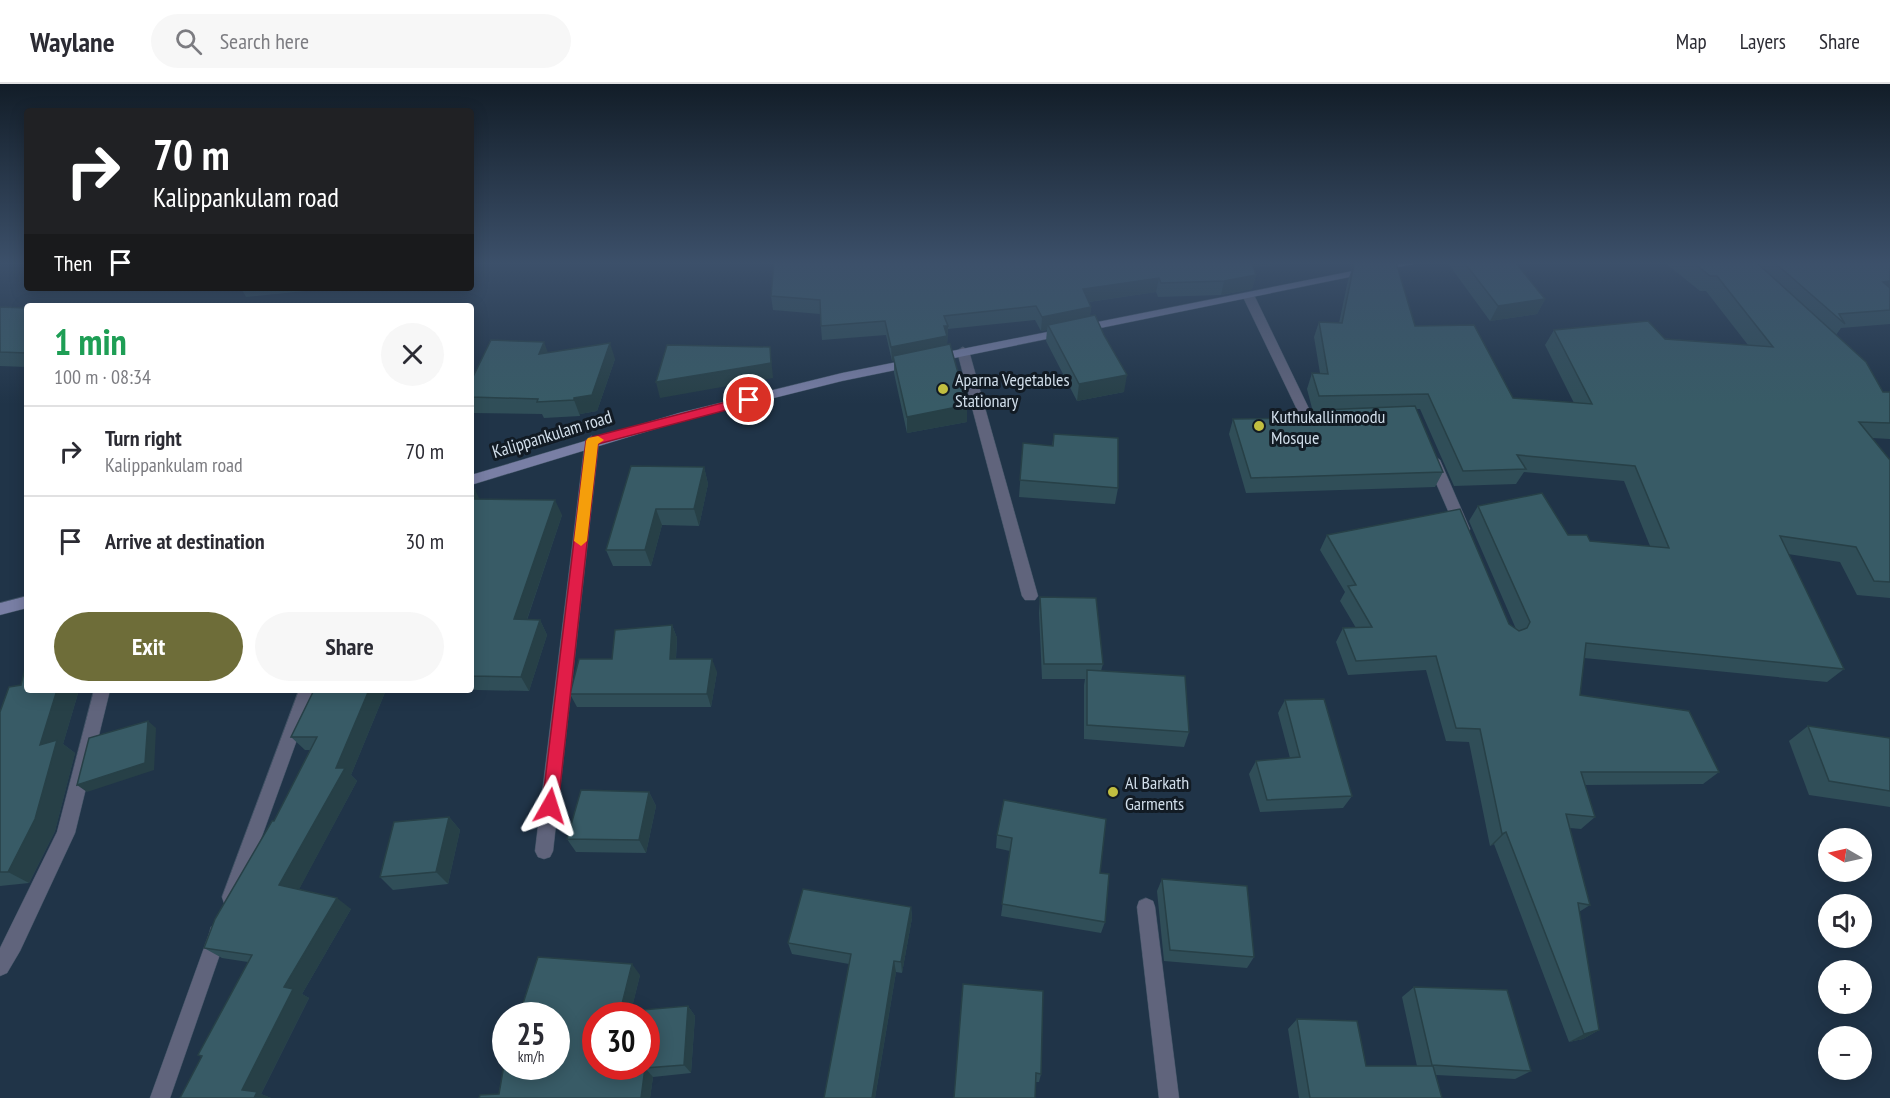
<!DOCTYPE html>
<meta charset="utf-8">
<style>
:root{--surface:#fff;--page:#f7f7f7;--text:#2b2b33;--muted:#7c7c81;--line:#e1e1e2;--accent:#6e6d39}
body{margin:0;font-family:"PT Sans Narrow",sans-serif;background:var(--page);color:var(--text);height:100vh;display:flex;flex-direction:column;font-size:22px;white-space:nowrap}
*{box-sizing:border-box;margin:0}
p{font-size:20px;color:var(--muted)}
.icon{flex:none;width:33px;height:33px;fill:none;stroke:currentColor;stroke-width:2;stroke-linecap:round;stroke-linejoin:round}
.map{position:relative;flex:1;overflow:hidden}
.panel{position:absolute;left:24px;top:219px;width:450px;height:390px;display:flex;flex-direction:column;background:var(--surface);border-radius:6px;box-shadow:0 3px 15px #0003}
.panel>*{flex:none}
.hud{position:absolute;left:24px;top:24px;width:450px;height:183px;border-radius:6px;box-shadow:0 3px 15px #0003;background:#202124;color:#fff;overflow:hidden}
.needle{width:39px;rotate:279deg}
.fabs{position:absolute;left:1818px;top:744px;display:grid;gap:12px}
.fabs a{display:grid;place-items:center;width:54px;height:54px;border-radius:50%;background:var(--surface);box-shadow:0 3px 15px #0003;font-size:30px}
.speed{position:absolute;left:492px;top:918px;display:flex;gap:12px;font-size:30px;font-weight:700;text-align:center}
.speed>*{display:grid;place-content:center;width:78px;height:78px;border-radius:50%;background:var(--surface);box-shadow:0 3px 15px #0003;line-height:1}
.speed small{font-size:15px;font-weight:400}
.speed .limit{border:9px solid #d22;background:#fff;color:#111}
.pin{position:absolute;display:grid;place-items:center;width:51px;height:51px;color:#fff;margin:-26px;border:3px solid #fff;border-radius:50%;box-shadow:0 2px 6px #0007}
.me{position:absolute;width:66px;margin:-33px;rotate:6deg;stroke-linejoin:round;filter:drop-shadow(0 0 4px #0008)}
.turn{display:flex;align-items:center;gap:21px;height:126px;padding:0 30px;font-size:27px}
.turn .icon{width:78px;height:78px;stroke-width:2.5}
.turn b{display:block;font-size:42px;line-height:51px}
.then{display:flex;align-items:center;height:57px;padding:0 30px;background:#0003;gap:12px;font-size:22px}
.round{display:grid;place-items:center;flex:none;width:63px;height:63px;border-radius:32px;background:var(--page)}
.head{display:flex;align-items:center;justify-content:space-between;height:102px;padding:0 30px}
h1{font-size:36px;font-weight:800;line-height:45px;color:#1e9e55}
.button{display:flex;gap:12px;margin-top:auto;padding:12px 30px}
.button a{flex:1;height:69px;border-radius:36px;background:var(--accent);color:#fff;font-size:24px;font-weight:800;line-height:69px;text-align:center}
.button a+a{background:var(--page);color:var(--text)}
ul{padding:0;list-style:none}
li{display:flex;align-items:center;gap:18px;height:90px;padding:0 30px;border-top:2px solid var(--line)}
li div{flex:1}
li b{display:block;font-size:22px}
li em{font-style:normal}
header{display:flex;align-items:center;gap:36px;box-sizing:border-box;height:84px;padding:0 30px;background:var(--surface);border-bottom:2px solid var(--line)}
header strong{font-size:28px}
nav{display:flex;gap:33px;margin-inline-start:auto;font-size:21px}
.search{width:420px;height:54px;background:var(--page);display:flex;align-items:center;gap:15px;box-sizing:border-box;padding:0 21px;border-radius:33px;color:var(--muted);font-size:22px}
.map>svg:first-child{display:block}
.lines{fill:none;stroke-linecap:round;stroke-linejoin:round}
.street-casing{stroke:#405365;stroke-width:1}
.secondary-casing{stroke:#405365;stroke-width:1}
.street{fill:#60647c;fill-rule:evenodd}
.secondary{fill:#797fa5;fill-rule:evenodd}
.wall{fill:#304e58}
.shaded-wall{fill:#274047}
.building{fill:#385b66;stroke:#274047;stroke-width:1.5;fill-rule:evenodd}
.route{fill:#e11d48;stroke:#92132f;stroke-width:1.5}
.slow{fill:#f59e0b}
.poi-dot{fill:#c1be40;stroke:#121b24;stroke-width:2}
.labels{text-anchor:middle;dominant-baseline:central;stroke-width:6;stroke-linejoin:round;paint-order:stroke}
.poi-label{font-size:18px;fill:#d1deea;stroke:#121b24;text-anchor:start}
.street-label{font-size:18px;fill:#d1deea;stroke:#121b24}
</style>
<header>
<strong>Waylane</strong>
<div class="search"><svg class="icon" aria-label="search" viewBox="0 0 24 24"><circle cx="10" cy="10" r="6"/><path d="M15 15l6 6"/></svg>Search here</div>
<nav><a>Map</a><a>Layers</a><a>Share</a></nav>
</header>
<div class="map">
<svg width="1890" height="1014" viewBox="0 0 1890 1014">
<rect width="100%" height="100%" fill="#203448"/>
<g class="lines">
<g class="street-casing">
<g id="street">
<path d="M1249,209L1255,213L1312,331L1330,332L1332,335L1330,338H1303L1243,213Z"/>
<path d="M963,263L969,267L1038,512L1035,516H1025L1022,512L957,267Z"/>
<path d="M592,352L599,357L553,767L550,773L544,775L538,773L535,767L585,357Z"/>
<path d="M1433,371L1440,376L1470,445L1468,449L1463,450L1456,445L1426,376Z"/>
<path d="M94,606H110L75,749L20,867L7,889L0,892V864L57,748Z"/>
<path d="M299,606H315L240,813L238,819L231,822L224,819L222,813Z"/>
<path d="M1146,814L1153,817L1155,823L1179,1014H1159L1137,823L1139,817Z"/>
<path d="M218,841L225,843L227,850L170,1014H150L209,850L211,843Z"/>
</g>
</g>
<g class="secondary-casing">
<g id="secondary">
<path d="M1398,178H1423L842,297L681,337L471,401V391L679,329L842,289Z"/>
<path d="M27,512V524L0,531V519Z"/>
</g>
</g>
<use href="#street" class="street"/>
<use href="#secondary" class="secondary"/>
</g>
<g class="wall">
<path d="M774,178H1294L1253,184L1256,191L1252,205L1221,211L1158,213L1156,208L1089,218L1091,223L1090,232L1124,308L1077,317L1046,257L1047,246L1041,247L1035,236L948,245L947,261L967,338L907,349L894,289V276L892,277L886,251L822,256L820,230L773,226L771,212Z"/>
<path d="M1352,178H1396L1415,242L1513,314L1574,319L1545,261L1554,246L1748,261L1706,207H1700L1664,178H1890V240L1841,244L1836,251L1883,308H1890V355L1872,354L1890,376V514L1857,511L1840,478L1788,470L1844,585L1827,598L1584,574L1580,611L1719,688L1703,700L1585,701L1595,733L1581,745L1570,744L1590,821L1579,828L1599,946L1583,955L1569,958L1494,760L1490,762L1469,658L1446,657L1426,586L1348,591L1336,558L1343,544H1356L1340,517L1345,508L1320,466L1327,451L1509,540L1516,545L1469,437L1478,422L1590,457L1650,462L1624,397L1524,388L1516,400L1454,402L1420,325H1416L1443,388L1435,403L1246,409L1229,350L1233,335L1318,334L1320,328H1313L1307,305L1312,289H1320L1314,253L1319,238L1339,239L1348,196L1352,185H1350Z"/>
<path d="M1447,178H1515L1545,215L1537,230L1490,237Z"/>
<path d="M241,204H307L305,207L246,213Z"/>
<path d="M0,223L27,224V283L0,282Z"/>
<path d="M548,268L615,275L597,327L580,330V332L544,334L542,330L471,329V297Z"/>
<path d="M1054,350L1118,404L1115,420L1019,413L1023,359L1052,362Z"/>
<path d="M704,383L708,400L699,442L662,441L651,482H613L606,466Z"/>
<path d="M471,407L479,415L562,431L527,536H540L547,551L529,607L477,606L471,605Z"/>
<path d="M1040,513L1103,580L1101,587L1189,648L1184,663L1084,655V601L1085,595H1042L1039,529Z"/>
<path d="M672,541L677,554L676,575L717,588L711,623H577L570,610L612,575Z"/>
<path d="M21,601L27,606H79L63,660L75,669L55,747L29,799L0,802V628Z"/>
<path d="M314,606H386L351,691L357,697L299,805L351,825L302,910L309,914L261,1010L271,1014H180L202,973L198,971L248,878L222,874L204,864L274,737L310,666H305L291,653Z"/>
<path d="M1285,616L1352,712L1343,724L1260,728L1249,690L1256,677L1290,674L1278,629Z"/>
<path d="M1808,642L1890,654V723L1809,711L1789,657Z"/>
<path d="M649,708L656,722L646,769L576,768L567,755Z"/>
<path d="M1004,716L1100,789L1105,838L1101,849L1001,832L1010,767L996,764L997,751Z"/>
<path d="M449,733L460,746L448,800L393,806L380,793Z"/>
<path d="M1162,795L1254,873L1247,884L1164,877L1157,807Z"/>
<path d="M911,823L912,834L902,889L896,888L875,1014H824L849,880L792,870L788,859Z"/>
<path d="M640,891L631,927L688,922L695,932L691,989L653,993L650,1014H479L499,1010Z"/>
<path d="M963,900L1041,990L1039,998H1036Z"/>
<path d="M1414,903L1531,987L1515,995L1436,991L1442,1014H1299L1288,945L1297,935L1366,982H1417L1402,913Z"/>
</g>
<g class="shaded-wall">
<path d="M1247,178H1294L1245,185Z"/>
<path d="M1353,178H1384L1354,180L1352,185H1350Z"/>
<path d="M1256,191L1252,205L1221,211L1224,197Z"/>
<path d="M1159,194L1156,208L1081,219L1083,205Z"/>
<path d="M1890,197V211L1883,198Z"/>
<path d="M1545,215L1537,230L1490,237L1498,222Z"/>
<path d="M1091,223L1089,237L1048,241L1047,246L1041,247L1042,233Z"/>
<path d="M944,242H948L947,266L893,272L894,276L892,277L891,263Z"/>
<path d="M544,258L550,274L539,270Z"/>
<path d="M610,259L615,275L597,327L580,330V332L574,316V314Z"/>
<path d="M770,263L773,294L660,314L656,298Z"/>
<path d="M1127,291L1124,308L1077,317L1079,300Z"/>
<path d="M967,321V338L907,349V333Z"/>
<path d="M704,383L708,400L699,442L694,425Z"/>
<path d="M475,406L483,422L473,415Z"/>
<path d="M555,416L562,431L522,550L514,535Z"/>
<path d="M656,425L662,441L651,482L645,466Z"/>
<path d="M540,536L547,551L529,607L521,593Z"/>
<path d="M672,541L677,554L675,588L670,575Z"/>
<path d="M712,575L717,588L711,623L707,610Z"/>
<path d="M57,606H79L63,660L75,669L55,747L29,799L8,788L40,661Z"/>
<path d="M369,606H386L351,691L357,697L295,813L279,801L336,684Z"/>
<path d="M148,637L156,644L154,686L87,708L77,701Z"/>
<path d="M649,708L656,722L646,769L639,756Z"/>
<path d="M449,733L460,746L448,800L436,788Z"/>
<path d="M1506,748L1494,760L1490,762L1502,750Z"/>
<path d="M337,814L351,825L302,910L309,914L261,1010L271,1014H254L242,1006L284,903Z"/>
<path d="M911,823L912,834L902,889L901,878Z"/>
<path d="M894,877L896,888L875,1014H872Z"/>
<path d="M632,880L640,891L630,932L620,928Z"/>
<path d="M688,922L695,932L691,989L684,981Z"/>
<path d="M1599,946L1583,955L1569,958L1584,950Z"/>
<path d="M645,984L653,993L650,1014H641Z"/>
</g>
<g class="building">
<path d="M774,178H1252L1256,191L1224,197L1161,199L1159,194L1083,205L1091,223L1042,233L1036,222L944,232L948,242H944L947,252L891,263L885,237L821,242L820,216L771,212Z"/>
<path d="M1363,178H1396L1415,242L1474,241L1513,314L1592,320L1554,246L1648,237L1665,255L1773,263L1717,192H1710L1693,178H1756L1866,278L1883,308H1890V339L1859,338L1890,376V498L1874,497L1856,463L1780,452L1844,585L1586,559L1580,611L1689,627L1719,688H1581L1595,733L1566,730L1590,821L1578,819L1599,946L1584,950L1506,748L1502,750L1480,645L1456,644L1436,572L1356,577L1343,544L1372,543L1348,502L1356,501L1327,451L1460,425L1509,540L1519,547L1527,544L1530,538L1478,422L1542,409L1568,451H1587L1590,457L1669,464L1635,382L1517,371L1526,385L1463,387L1428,310L1319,312L1312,289L1328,290L1319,238L1342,239L1354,180Z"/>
<path d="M1464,178H1515L1545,215L1498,222Z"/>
<path d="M1774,178H1890V197L1883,198L1890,204V226L1839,230L1845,240Z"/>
<path d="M0,223L27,224V269L0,268Z"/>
<path d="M1095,231L1104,251L1127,291L1079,300L1048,241Z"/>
<path d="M491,256L544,258L539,270L610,259L592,311L574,314V316L537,318L538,315L471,313V297Z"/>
<path d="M950,260L967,321L907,333L893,272Z"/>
<path d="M667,261L770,263L771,279L656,298Z"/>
<path d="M1415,322L1443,388L1251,394L1233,335L1322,334L1321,326Z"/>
<path d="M1054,350L1118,354V404L1020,396L1023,359L1053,362Z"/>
<path d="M631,382L704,383L694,425H656L645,466H606Z"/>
<path d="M475,406L473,415L555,416L514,535L540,536L521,593L471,592V407Z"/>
<path d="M1040,513L1096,514L1103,580H1044Z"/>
<path d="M672,541L670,575H712L707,610H570L579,575H612L615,546Z"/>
<path d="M27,576V606H57L40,661L57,656L35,735L8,788H0V628L9,603L21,601Z"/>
<path d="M1087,586L1185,592L1189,648L1087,641Z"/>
<path d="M314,606H369L336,684H345L279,801L337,814L284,903L293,905L242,1006L257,1008L254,1014H180L202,972L198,971L252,871L204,864L215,835L272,737H274L317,653H291Z"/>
<path d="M1324,615L1352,712L1267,716L1256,677L1300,673L1285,616Z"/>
<path d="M148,637L145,679L77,701L89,654Z"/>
<path d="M1808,642L1890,654V707L1829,697Z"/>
<path d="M581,706L649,708L639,756L567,755Z"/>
<path d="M1004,716L1106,735L1100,789L1109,790L1105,838L1002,820L1012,754L997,751Z"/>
<path d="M449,733L436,788L380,793L394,738Z"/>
<path d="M1162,795L1247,802L1254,873L1170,866Z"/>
<path d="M803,805L911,823L901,878L894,877L872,1014H824L851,870L788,859Z"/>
<path d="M538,873L632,880L620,928L688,922L684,981L645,984L641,1014H479L480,1011L499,1010L506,969V982H556V932H519ZM596,932H646V982H596Z"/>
<path d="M963,900L1043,907L1041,990L1036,989L1035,1014H954Z"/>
<path d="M1414,903L1507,906L1531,987L1432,981Z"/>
<path d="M1297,935L1357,937L1366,982H1433L1442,1014H1310Z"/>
</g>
<linearGradient id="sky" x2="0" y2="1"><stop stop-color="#121d28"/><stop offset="0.56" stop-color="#3c506a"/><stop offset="1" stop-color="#3c506a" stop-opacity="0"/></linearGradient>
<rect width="1890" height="320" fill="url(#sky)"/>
<path class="route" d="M749,312L753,313V319L598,360L558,722L555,727L550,729L544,727L542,722L586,357L592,353Z"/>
<path class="slow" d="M598,352L604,356L598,360L587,457L581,462L574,457L586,357L588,354Z"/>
<g class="poi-dot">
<circle cx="943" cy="305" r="6"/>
<circle cx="1259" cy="342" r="6"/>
<circle cx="1113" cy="708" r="6"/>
</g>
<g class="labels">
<g class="poi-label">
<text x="955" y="295">Aparna Vegetables<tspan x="955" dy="21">Stationary</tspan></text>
<text x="1271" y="332">Kuthukallinmoodu<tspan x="1271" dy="21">Mosque</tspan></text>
<text x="1125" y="698">Al Barkath<tspan x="1125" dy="21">Garments</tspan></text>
</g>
<g class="street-label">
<text transform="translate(552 350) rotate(-17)">Kalippankulam road</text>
</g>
</g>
</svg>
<div class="fabs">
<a><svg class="needle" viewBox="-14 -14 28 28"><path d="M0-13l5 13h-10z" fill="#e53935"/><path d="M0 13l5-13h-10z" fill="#7c7c81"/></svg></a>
<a><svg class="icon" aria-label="sound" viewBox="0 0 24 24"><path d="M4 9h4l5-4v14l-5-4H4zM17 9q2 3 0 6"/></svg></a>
<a>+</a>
<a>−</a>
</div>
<div class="speed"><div>25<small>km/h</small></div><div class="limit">30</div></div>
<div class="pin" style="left:749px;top:316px;background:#d93025"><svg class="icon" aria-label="arrive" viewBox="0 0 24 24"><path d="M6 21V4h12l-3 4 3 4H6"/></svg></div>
<svg class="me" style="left:550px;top:722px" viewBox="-20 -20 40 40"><path d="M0-17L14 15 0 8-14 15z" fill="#e11d48" stroke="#fff" stroke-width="4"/></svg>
<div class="hud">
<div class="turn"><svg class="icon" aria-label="right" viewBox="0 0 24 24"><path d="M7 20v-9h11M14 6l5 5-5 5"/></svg><div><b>70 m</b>Kalippankulam road</div></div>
<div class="then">Then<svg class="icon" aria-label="arrive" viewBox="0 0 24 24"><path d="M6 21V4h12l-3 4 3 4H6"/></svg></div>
</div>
<section class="panel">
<div class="head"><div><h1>1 min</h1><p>100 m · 08:34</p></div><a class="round"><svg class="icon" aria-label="close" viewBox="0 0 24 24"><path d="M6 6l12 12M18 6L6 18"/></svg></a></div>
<ul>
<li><svg class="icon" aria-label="right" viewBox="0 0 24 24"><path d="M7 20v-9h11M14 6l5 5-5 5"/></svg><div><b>Turn right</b><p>Kalippankulam road</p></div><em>70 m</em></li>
<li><svg class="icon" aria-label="arrive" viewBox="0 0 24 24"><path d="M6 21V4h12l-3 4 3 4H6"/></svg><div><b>Arrive at destination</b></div><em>30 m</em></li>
</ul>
<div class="button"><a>Exit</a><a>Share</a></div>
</section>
</div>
